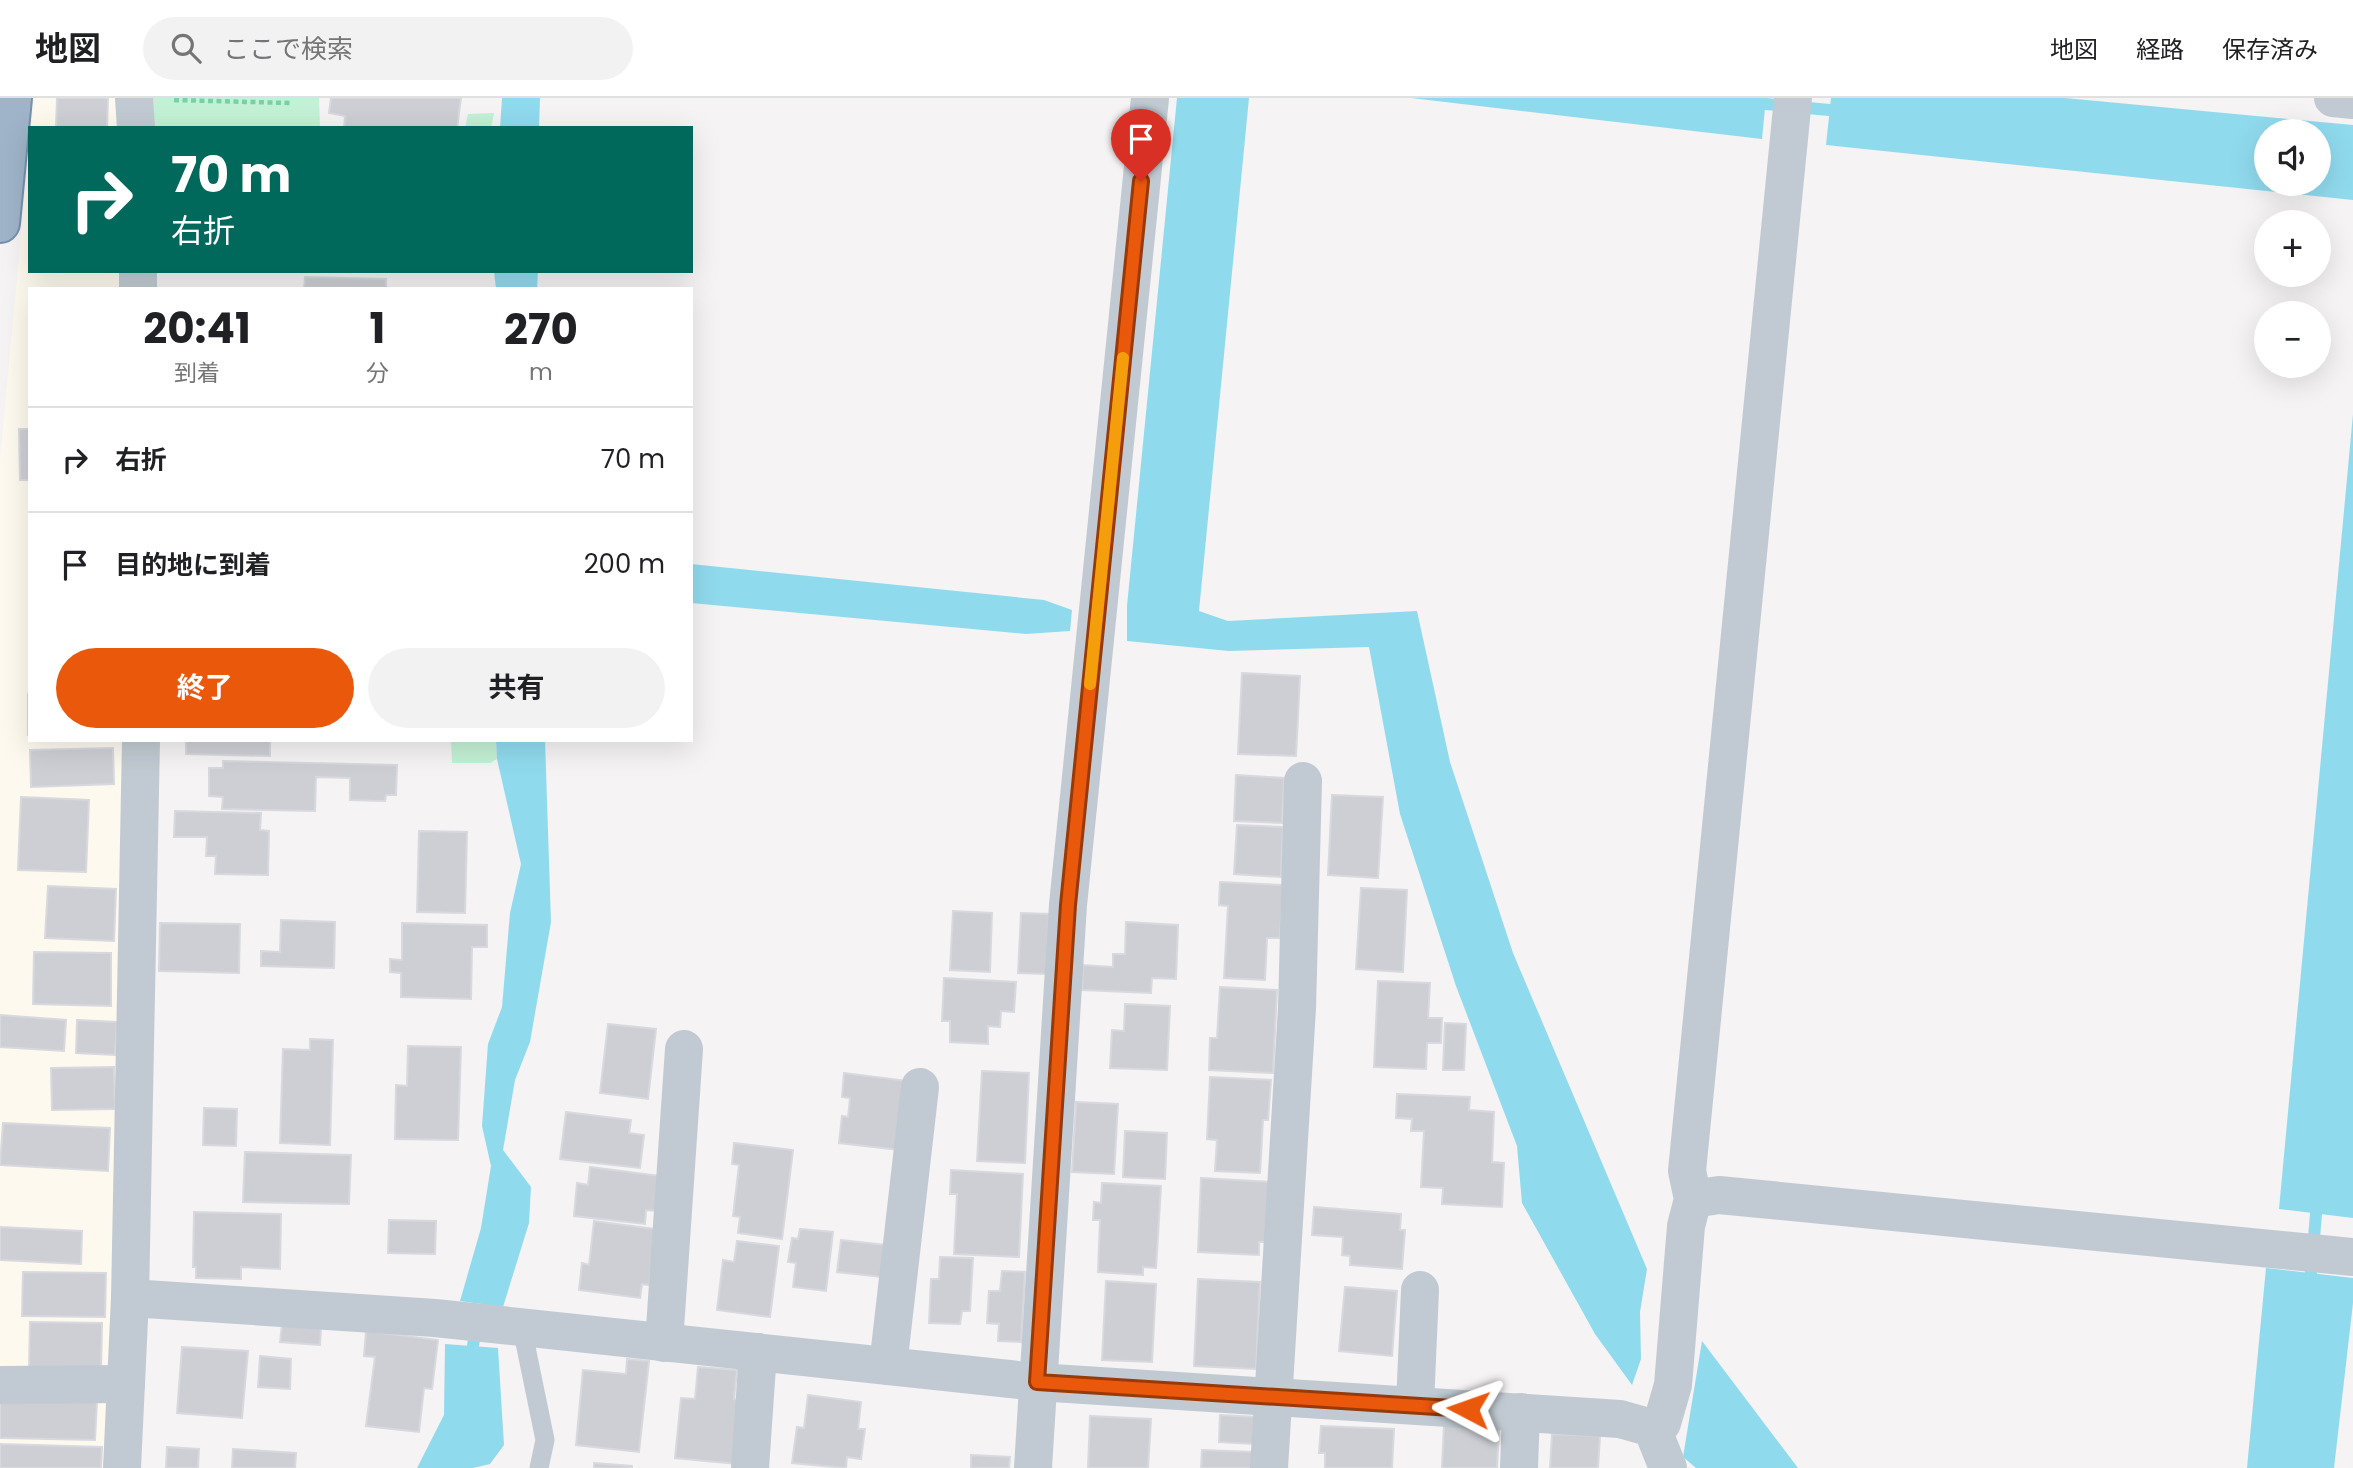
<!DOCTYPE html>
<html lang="ja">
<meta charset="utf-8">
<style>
:root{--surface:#fff;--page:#f2f2f2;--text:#202124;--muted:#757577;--line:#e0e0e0;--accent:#ea580c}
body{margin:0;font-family:Poppins,"Noto Sans JP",sans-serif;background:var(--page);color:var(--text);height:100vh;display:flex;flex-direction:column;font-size:26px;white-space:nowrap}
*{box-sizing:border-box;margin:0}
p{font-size:23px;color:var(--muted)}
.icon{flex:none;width:38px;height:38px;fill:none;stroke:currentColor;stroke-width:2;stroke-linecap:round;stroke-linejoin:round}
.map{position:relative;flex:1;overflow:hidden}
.side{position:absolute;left:28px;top:189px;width:665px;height:455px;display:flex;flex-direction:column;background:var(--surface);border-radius:0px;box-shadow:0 7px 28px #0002}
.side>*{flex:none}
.hud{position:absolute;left:28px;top:28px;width:665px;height:147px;border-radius:0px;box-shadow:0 7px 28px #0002;background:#00695c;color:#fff;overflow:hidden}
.tools{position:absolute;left:2254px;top:21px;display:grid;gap:14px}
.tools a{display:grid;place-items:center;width:77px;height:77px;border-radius:50%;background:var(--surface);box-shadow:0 7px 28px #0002;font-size:35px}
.pin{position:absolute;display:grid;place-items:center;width:60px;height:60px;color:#fff;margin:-72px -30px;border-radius:50% 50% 50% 0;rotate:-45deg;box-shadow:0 0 7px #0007}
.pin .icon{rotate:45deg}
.me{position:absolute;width:77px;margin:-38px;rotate:274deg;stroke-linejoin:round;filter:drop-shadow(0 0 5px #0008)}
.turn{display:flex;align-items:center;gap:24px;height:147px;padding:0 28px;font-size:32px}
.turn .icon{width:91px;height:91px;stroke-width:2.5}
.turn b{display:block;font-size:49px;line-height:60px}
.eta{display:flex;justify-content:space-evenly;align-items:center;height:119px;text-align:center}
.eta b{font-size:42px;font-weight:700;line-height:49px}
.action{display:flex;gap:14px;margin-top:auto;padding:14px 28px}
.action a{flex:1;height:80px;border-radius:42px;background:var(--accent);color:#fff;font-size:28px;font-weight:700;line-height:80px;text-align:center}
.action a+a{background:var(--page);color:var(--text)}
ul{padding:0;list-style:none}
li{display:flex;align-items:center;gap:21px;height:105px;padding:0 28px;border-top:2px solid var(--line)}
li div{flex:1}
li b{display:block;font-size:26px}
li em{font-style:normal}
header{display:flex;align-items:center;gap:42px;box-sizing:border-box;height:98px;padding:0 35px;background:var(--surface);border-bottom:2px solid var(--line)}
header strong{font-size:33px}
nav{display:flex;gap:38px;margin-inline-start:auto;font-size:24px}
.search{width:490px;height:63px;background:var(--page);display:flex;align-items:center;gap:18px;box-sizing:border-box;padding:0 24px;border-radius:38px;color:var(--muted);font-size:26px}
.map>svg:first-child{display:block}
.commercial{fill:#fdf9ef}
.green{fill:#c3f1d5}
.water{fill:#90daee;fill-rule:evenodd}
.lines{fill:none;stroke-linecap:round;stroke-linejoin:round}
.stream{stroke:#90daee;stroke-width:12}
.building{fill:#cdcfd5;stroke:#d7d9de;stroke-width:2}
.trunk-casing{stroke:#7690ad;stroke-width:42}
.path{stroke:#7ad0a6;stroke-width:4.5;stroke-dasharray:5 3.5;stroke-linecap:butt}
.service{stroke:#c1cad2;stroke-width:19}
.minor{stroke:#c1cad2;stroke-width:38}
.trunk{stroke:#9fb4c9;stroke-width:38}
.route-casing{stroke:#983908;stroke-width:18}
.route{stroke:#ea580c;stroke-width:12}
.slow{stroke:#f59e0b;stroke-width:12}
</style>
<header>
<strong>地図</strong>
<div class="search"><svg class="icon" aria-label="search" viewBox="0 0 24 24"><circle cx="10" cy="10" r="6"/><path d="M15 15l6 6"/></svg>ここで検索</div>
<nav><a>地図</a><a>経路</a><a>保存済み</a></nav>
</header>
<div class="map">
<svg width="2353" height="1370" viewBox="0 0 2353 1370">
<rect width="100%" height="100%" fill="#f5f3f3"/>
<g class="commercial">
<path d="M34,0H142L143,30H31Z"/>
<path d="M30,42V173H148V191H30V642H153L135,1370H0V360Z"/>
</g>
<g class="green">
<path d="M142,0H319L320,30H143Z"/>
<path d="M494,15L491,30H465L468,16Z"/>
<path d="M451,642H496L497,661L490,665H452Z"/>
</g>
<g class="water">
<path d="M502,0H540L539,30H500Z"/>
<path d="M1177,0H1249L1199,513L1228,523L1417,513L1450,664L1513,855L1647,1171L1640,1214L1641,1261L1632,1287L1595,1236L1522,1105L1517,1048L1456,888L1400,716L1369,549L1229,553L1127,543V508Z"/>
<path d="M1411,0H1766L1762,41Z"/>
<path d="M1831,0H2065L2353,27V102L1826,47ZM2266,33H2319V86H2266Z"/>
<path d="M494,173H538L537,191H496Z"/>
<path d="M2353,316V1120L2279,1111Z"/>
<path d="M691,466L1044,502L1072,512L1070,533L1026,536L691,505Z"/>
<path d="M496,642H545L551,824L530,944L515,982L503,1052L531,1089L529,1125L503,1209L460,1203L481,1130L491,1068L482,1028L488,946L502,909L510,815L521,766L497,661Z"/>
<path d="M2266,1170L2353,1180V1205L2334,1370H2247Z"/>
<path d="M1702,1243L1798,1370H1696L1683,1359Z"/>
<path d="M445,1246L498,1250L504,1347L490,1366L473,1370H417L444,1317Z"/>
</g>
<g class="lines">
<g class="stream">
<path d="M1766,6L1829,12"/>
<path d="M2311,1175L2316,1116"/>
<path d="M473,1248L476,1227"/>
</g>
</g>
<g class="building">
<path d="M57,0H108L107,30H56Z"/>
<path d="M331,0H461L457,30H344L345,18L329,15Z"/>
<path d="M305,179L386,181V191H304Z"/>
<path d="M19,331H30V382H20Z"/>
<path d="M1242,575L1300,578L1296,658L1238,656Z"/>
<rect x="28" y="596" width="2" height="41"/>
<path d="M186,642H270V658L186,656Z"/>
<path d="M113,650L114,686L31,689L30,652Z"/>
<path d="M223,663L397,667L396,697H386L385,703L350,702V680L316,679L315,713L222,711L223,699L209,698V670H223Z"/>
<path d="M1236,677L1284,680L1282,725L1234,723Z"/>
<path d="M1332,697L1383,699L1378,780L1328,777Z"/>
<path d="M21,699L89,702L86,774L18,772Z"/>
<path d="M175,713L261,715L260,732L269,733L268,777L215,776L216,758H206L207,739H174Z"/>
<path d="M1237,727L1283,729L1281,779L1234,776Z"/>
<path d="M419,733L467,734L465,815L417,814Z"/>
<path d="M1220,784L1283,787L1280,840H1267L1265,882L1224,880L1228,808L1219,807Z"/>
<path d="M48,788L116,791L114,843L45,840Z"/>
<path d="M1361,790L1407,792L1403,874L1356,871Z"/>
<path d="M953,813L992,815L990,874L950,872Z"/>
<path d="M1021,815L1049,816L1046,876L1018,875Z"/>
<path d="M281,822L335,824L334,870L261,868V853L280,854Z"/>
<path d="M1126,824L1178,827L1176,881L1152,880L1151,895L1082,892L1083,867L1113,869V856H1125Z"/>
<path d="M160,825L240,826L239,875L159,873Z"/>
<path d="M402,825L487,827V849H472L471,901L401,899V875L390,874V861L402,862Z"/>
<path d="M34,854L111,855V908L33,906Z"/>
<path d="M944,880L1016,884L1014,914L1001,913L1000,929L988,928V946L950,944V923H942Z"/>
<path d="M1378,883L1430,885L1428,920H1442L1441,945H1427L1426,971L1374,969Z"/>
<path d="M1220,889L1277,892L1273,975L1209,972L1210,940H1217Z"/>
<path d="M1125,906L1170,908L1167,972L1110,970L1112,932L1124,933Z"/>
<path d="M0,917L66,922L64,953L0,949Z"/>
<path d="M77,922L117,924L115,957L76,955Z"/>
<path d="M1445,925L1466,926L1464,972H1443Z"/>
<path d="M608,926L656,931L648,1001L600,995Z"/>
<path d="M310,941L333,942L330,1047L280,1045L283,951L310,952Z"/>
<path d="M408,948L461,949L458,1042L395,1041L396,987L407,988Z"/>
<path d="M114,969L115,1011L52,1012L51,970Z"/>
<path d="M982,973L1029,975L1025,1065L977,1063Z"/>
<path d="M844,975L908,983L899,1052L839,1045L842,1018L848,1019L850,1000L842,999Z"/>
<path d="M1210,979L1271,982L1268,1022H1263L1260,1075L1215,1073L1217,1042L1207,1041Z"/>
<path d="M1397,996L1470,999L1469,1012L1494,1014L1492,1064L1504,1065L1502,1109L1442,1106L1443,1090L1421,1089L1424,1033H1411L1412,1021L1396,1020Z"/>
<path d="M1076,1004L1118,1006L1114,1076L1072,1074Z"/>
<path d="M204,1010L237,1011L236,1048L203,1047Z"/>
<path d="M566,1014L631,1022L629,1035L644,1037L640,1070L560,1061Z"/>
<path d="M3,1025L110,1030L108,1073L0,1067Z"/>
<path d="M1125,1033L1167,1035L1165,1081L1123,1079Z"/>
<path d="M734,1045L793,1052L782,1141L738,1135L740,1119L733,1118L739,1067L732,1066Z"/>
<path d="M245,1054L351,1057L349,1106L243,1104Z"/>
<path d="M590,1069L661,1078L657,1113L646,1112L645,1126L574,1118L577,1085L588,1087Z"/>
<path d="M951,1072L1023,1076L1019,1159L954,1156L957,1096H950Z"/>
<path d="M1201,1080L1271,1084L1269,1144H1259V1157L1198,1154Z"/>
<path d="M1102,1085L1161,1088L1156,1170L1143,1169V1177L1098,1174L1100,1122H1093L1094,1104L1101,1105Z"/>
<path d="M1314,1109L1401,1116L1400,1132H1405L1402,1171L1350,1167V1158L1342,1157L1343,1139L1312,1137Z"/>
<path d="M194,1114L281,1116L280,1171L241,1169V1181L196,1180V1169H193Z"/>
<path d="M389,1122L436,1123L435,1156L388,1155Z"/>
<path d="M594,1123L656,1131L649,1187L642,1186L640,1200L579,1192L582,1165L589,1167Z"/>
<path d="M0,1129L82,1133L81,1166L0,1162Z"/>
<path d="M800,1131L833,1134L826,1193L793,1189L796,1165L788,1164L792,1140L798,1141Z"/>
<path d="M841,1142L885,1147L882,1179L837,1174Z"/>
<path d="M737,1143L779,1148L770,1219L717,1212L723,1162L734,1164Z"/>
<path d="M940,1159L973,1160L970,1213H962L960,1226L929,1225L931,1181H939Z"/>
<path d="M1002,1173L1025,1174L1021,1244L998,1243L999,1226L987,1225L989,1193H1000Z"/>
<path d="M23,1174L106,1175L105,1219L22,1218Z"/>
<path d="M1198,1181L1260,1184L1256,1271L1194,1268Z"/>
<path d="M1106,1183L1156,1186L1152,1264L1102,1262Z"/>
<path d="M1345,1189L1397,1193L1392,1258L1339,1253Z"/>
<path d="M30,1224L102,1225L101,1273L29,1271Z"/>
<path d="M282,1227L321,1230L320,1247L280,1244Z"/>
<path d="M366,1233L438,1242L432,1291L424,1290L419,1334L366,1328L375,1259L364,1258Z"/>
<path d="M182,1249L248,1253L242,1320L177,1315Z"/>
<path d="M260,1258L291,1261L290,1291L258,1289Z"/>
<path d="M627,1261L649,1263L639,1354L576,1347L583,1272L626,1276Z"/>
<path d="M698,1269L737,1272L734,1301L743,1302L737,1366L675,1360L681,1300L695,1301Z"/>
<path d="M808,1297L861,1304L858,1331H865L861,1361L847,1359L846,1370L792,1365L797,1329L804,1330Z"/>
<path d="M0,1300L97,1303L95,1342L0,1340Z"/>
<path d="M1220,1317L1257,1319L1255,1346L1219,1344Z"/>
<path d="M1090,1318L1151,1321L1148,1370H1088Z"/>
<path d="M1444,1327L1499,1330L1497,1370H1442Z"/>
<path d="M1321,1328L1394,1331L1392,1370H1325V1355H1319Z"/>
<path d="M1552,1336L1600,1338L1598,1370H1550Z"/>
<path d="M0,1346L102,1349L101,1370H0Z"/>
<path d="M167,1349L199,1351L198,1370H166Z"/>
<path d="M233,1351L296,1355L295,1370H232Z"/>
<path d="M1202,1352L1254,1354V1370H1201Z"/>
<path d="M971,1357L1010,1359L1009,1370H971Z"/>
<path d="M594,1365L632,1368V1370H594Z"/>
</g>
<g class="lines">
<g class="trunk-casing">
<path id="trunk" d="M0,125L12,0"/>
</g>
<path class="path" d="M174,2L290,5"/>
<path class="service" d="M522,1230L545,1342L539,1370"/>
<g class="minor">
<path d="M134,0L136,30"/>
<path d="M2333,0L2353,2"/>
<path d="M138,173V191"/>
<path d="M1693,1101L1719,1097L2353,1159"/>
<path d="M130,1200L435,1220L1037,1284L1620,1321L1652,1330L1662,1325L1673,1287L1686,1128L1693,1101L1687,1073L1793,0"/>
<path d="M664,1245L684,951"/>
<path d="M888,1268L920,989"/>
<path d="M0,1287L126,1286"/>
<path d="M1415,1307L1420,1192"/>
<path d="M1652,1330L1668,1370"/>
<path d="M122,1370L130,1200L141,642"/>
<path d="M750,1370L758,1254"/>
<path d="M1033,1370L1068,807L1150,0"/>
<path d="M1269,1370L1297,910L1303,683"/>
<path d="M1519,1370L1521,1314"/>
</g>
<use href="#trunk" class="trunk"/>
</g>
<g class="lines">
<g class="route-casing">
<path id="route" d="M1141,83L1068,807L1037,1284L1468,1311"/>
</g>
<use href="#route" class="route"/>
<path class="slow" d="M1090,586L1123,260"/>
</g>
</svg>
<div class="tools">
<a><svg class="icon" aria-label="sound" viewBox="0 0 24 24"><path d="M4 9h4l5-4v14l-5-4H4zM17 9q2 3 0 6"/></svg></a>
<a>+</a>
<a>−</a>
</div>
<div class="pin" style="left:1141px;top:83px;background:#d93025"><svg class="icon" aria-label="arrive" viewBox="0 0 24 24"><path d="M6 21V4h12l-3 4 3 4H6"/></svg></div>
<svg class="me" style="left:1468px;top:1311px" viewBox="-20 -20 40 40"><path d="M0-17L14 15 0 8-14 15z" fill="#ea580c" stroke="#fff" stroke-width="4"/></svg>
<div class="hud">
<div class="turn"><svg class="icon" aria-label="right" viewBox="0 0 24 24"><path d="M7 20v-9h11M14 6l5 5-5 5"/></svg><div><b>70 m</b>右折</div></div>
</div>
<section class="side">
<div class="eta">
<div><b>20:41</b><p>到着</p></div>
<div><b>1</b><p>分</p></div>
<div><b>270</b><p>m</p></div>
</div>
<ul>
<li><svg class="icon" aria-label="right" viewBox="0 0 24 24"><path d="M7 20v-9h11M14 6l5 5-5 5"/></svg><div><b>右折</b></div><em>70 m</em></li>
<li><svg class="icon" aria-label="arrive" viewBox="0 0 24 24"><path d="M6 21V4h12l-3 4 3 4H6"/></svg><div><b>目的地に到着</b></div><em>200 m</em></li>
</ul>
<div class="action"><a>終了</a><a>共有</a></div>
</section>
</div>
